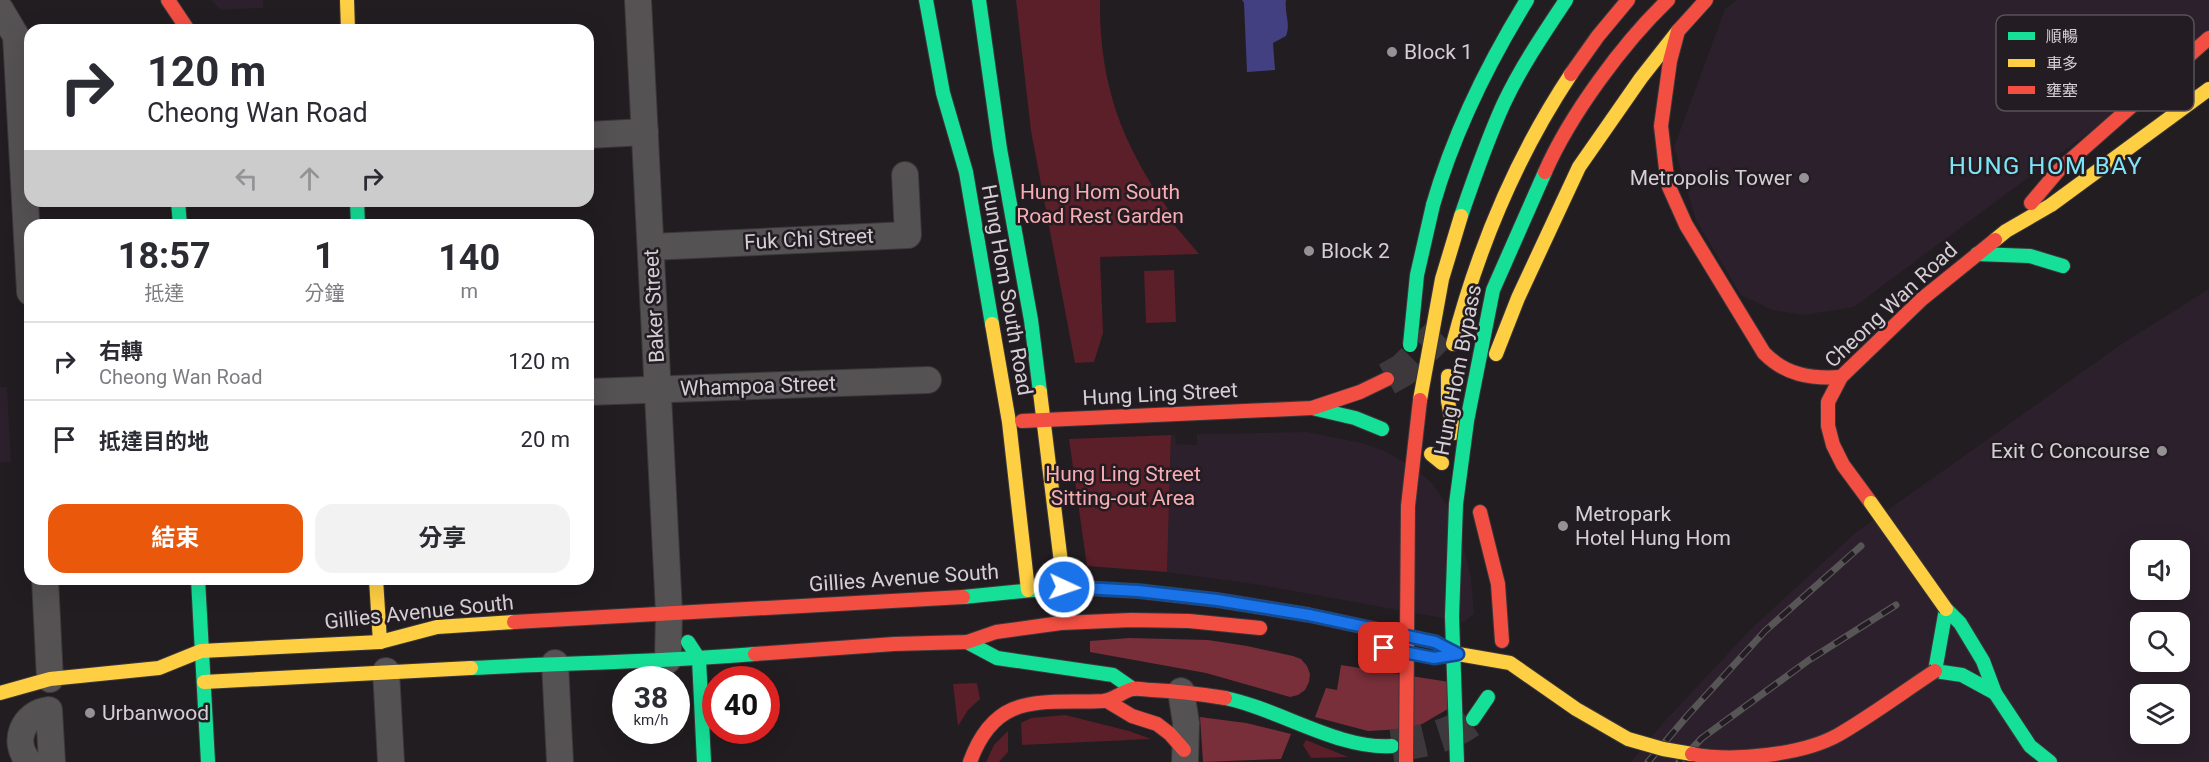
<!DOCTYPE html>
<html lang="zh-TW">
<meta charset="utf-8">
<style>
:root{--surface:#fff;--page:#f2f2f3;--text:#2b2b33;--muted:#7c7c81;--line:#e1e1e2;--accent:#ea580c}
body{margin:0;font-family:Roboto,"Noto Sans TC",sans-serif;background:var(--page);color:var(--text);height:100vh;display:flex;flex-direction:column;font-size:22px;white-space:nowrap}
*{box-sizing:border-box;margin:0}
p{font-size:20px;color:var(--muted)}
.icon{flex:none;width:33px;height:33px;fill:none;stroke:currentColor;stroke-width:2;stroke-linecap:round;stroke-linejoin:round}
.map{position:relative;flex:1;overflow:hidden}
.panel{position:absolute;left:24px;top:219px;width:570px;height:366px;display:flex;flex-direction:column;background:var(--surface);border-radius:18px;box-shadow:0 6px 24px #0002}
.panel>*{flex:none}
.banner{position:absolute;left:24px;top:24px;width:570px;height:183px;border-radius:18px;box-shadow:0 6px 24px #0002;background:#fff;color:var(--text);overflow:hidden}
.tools{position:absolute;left:2130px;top:540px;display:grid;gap:12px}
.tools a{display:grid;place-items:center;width:60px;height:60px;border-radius:12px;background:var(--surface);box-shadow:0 6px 24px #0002;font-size:30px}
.speed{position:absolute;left:612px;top:666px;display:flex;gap:12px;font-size:30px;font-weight:700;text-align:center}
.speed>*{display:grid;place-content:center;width:78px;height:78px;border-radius:50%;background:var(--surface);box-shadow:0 6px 24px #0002;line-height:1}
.speed small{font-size:15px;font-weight:400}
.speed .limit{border:9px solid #d22;background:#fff;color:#111}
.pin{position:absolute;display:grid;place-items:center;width:51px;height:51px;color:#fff;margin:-26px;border-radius:12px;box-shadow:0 3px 9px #0006}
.me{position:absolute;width:66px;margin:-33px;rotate:93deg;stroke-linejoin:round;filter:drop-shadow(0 0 4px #0008)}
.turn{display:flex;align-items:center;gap:21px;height:126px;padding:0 24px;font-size:27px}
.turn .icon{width:78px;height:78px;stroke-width:2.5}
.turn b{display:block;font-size:42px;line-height:51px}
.lanes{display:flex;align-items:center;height:57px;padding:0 24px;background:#0003;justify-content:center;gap:30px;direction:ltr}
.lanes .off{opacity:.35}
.eta{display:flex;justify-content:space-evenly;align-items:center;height:102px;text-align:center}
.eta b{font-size:36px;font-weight:700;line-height:42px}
.primary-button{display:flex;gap:12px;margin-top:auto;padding:12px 24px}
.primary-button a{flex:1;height:69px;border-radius:18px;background:var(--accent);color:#fff;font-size:24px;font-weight:700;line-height:69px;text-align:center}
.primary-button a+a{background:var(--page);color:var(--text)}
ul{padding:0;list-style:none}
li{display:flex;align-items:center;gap:18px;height:78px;padding:0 24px;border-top:2px solid var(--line)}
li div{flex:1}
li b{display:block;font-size:22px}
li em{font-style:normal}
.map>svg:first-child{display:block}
.built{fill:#2b202b;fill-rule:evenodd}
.green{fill:#5a1f28}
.forest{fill:#782f3a}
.water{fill:#434081}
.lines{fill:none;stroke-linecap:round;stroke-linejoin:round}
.secondary-tunnel{stroke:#3d383c;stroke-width:33;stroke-dasharray:33 16;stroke-linecap:butt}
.street-casing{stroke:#3b373a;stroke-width:28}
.fast-casing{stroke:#3b373a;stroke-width:16}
.slow-casing{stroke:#3b373a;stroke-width:16}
.jam-casing{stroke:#3b373a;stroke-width:16}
.street{stroke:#555254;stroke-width:26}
.fast{stroke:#16e098;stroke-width:14}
.slow{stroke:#ffcf43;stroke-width:14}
.jam{stroke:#f24e42;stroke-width:14}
.rail-casing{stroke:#585557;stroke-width:7}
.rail{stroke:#231c22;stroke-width:4.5;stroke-dasharray:14;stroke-linecap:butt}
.fast-bridge-casing{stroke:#3b373a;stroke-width:16;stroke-linecap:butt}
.slow-bridge-casing{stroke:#3b373a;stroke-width:16;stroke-linecap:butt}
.jam-bridge-casing{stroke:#3b373a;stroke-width:16;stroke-linecap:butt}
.fast-bridge{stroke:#16e098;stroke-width:14}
.slow-bridge{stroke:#ffcf43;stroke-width:14}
.jam-bridge{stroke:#f24e42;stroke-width:14}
.route-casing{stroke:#114b97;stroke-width:15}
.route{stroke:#1a73e8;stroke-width:10}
.poi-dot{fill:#969195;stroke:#231c22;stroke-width:2}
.labels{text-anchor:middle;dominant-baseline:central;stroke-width:5;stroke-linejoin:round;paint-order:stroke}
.poi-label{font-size:21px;fill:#d4cfd4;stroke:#231c22;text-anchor:start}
.park-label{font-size:21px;fill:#f8adb2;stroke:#231c22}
.street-label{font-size:21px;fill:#d4cfd4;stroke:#231c22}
.quarter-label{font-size:24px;letter-spacing:1.5px;fill:#7ee5f9;stroke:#231c22}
.key{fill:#231c22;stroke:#585257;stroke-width:1.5}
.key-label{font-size:16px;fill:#d4cfd4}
</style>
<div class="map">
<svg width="2209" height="762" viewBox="0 0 2209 762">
<rect width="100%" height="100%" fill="#221d21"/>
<g class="built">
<path d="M211,0H263V8L221,10Z"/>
<path d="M1737,0H2209V43L1854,307L1804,315L1772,310L1741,295L1696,220L1674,147L1725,9Z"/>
<path d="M2209,289V762H1631L1662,724L1750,630L1854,534L2123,343ZM2140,550H2180V590H2140ZM2140,622H2180V662H2140ZM2140,694H2180V734H2140Z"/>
<path d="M0,387H7L11,462H0Z"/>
<path d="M1307,432L1362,443L1385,451L1413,467L1432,483L1451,511L1462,539L1471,578L1474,614L1464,622L1260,585L1167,572L1171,435H1175L1176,444L1197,445V434Z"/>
</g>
<g class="green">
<path d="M1016,0H1100C1099,82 1121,143 1168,209L1164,213L1199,254L1100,257L1103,333L1094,362L1075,363L1031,131Z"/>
<path d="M1174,270L1176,322L1146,323L1144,271Z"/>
<path d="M1171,435L1167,572L1087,566L1069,439Z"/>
<path d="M977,683L980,699L968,710L958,726L953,684Z"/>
<path d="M1065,715L1129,731L1151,739L1022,745L1021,723L1031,718Z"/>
<path d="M1008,731V752L999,762H986L994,745Z"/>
<path d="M1306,740L1348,757L1311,758L1303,745Z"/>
</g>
<g class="forest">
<path d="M1129,638L1208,640L1247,646L1293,656L1301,659L1307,666L1310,674L1309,682L1305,690L1298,695L1290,697L1206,673L1090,652V641Z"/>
<path d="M1341,665L1462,684L1453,706L1422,724L1404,729L1368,731L1315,717L1326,688L1337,690Z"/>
<path d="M1200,717L1246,723L1291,734L1281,759L1203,762Z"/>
</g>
<path class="water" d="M1242,0H1286C1284,13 1291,23 1286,36L1273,43L1275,70L1247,72L1244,3Z"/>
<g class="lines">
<g class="secondary-tunnel">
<path d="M1387,379L1403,370L1440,333"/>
<path d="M1392,746C1419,742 1451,737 1473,719"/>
</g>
<g class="street-casing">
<g id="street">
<path d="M638,0L669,612L668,660"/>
<path d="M0,9L16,36L30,292"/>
<path d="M588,135L645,132"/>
<path d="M651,247L908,235L905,175"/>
<path d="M588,392L928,380"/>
<path d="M45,579L50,679"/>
<path d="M555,663L560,762"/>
<path d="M386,671L391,762"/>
<path d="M1181,691L1186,723L1185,762"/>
<path d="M29,762C11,742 23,713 49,710L52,762"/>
</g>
</g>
<g class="fast-casing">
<g id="fast">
<path d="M926,0L943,93L966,172L992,324"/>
<path d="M979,0L1000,149L1031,320L1040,392"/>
<path d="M178,201L180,225"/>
<path d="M357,201L358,225"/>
<path d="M1433,205C1454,132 1487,65 1527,0"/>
<path d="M1461,216C1474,178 1487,140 1504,103C1521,67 1544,33 1566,0"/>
<path d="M1977,254L2030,256L2063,266"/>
<path d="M1312,408L1355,418L1382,429"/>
<path d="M1467,421L1493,290L1545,172"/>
<path d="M198,579L208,762"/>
<path d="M963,597L1064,587L1138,591L1217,600L1309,615L1435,642L1458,654"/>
<path d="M1946,609L1960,623L1983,661L1995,693L2030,746L2050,762"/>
<path d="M1946,609L1935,671L1962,675L1995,693"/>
<path d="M688,642L699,659L704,762"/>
<path d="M967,642L997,658L1113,675L1133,689"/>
<path d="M471,668C566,663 661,662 755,654"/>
<path d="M1225,698C1279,709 1339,750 1392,746"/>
<path d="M1473,719L1488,697"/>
</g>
</g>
<g class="slow-casing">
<g id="slow">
<path d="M347,0L348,30"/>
<path d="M1995,240L2006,231L2051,205L2209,89"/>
<path d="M992,324L1009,422L1028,590"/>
<path d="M1453,344C1478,248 1516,157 1571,74"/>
<path d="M1496,354L1518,298L1579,167L1641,78L1678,31"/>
<path d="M1448,376V401L1454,433"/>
<path d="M1040,392L1064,587"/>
<path d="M1431,454L1442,463"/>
<path d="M376,579L380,642"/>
<path d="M204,682L471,668"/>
<path d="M0,693L50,679L159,668L201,651L380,642L437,627L514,622"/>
</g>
</g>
<g class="jam-casing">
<g id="jam">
<path d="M168,0L188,30"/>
<path d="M1706,0L1678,31L1670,61L1661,126L1666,169L1669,187L1686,225L1764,353C1786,375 1810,379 1841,377"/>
<path d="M1571,74L1598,36L1628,0"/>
<path d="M1545,172C1570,115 1623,43 1668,0"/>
<path d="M2031,203L2058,171L2209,38"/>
<path d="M1022,421L1312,408L1360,392L1387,379"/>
<path d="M1871,503L1843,465L1833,445L1828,426V402L1841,377L1922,299L1995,240"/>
<path d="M1480,512L1498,584L1502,641"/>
<path d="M514,622L963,597"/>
<path d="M755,654L894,644L967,642L996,632L1061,623L1131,620L1189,621L1260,628"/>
<path d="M1107,701L1132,716L1157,724L1170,734L1184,750"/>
<path d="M970,762C996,690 1042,704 1103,701C1114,700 1123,691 1133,689C1139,688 1146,690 1152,690C1177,691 1200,694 1225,698"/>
</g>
</g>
<use href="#street" class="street"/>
<use href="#fast" class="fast"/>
<use href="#slow" class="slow"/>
<use href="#jam" class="jam"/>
<g class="rail-casing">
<g id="rail">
<path d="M1648,762L1688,715L1765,631L1861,546"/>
<path d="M1679,762L1702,738L1809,660L1896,605"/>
</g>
</g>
<use href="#rail" class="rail"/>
<g class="fast-bridge-casing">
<g id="fast-bridge">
<path d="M1410,345L1417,275L1433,205"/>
<path d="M1457,762L1452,617L1456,504L1467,421"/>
</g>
</g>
<g class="slow-bridge-casing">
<g id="slow-bridge">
<path d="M1420,400L1442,279L1461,216"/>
<path d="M1871,503L1946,609"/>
<path d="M1458,654L1510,663L1576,709L1628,739L1663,749L1692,754"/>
</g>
</g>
<g class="jam-bridge-casing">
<g id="jam-bridge">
<path d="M1692,754C1733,762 1802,755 1838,735C1871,716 1903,692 1935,671"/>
<path d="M1406,762L1408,506L1420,400"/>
</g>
</g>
<use href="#fast-bridge" class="fast-bridge"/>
<use href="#slow-bridge" class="slow-bridge"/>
<use href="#jam-bridge" class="jam-bridge"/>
</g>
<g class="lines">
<g class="route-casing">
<path id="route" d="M1064,587L1138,591L1217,600L1309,615L1435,642L1458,654L1434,658L1384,648"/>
</g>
<use href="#route" class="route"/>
</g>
<g class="poi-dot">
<circle cx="1392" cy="52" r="6"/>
<circle cx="1804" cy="178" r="6"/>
<circle cx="1309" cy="251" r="6"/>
<circle cx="2162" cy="451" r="6"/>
<circle cx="1563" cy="526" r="6"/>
<circle cx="90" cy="713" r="6"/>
</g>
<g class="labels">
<g class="poi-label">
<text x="1404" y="52">Block 1</text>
<text x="1792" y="178" text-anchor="end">Metropolis Tower</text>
<text x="1321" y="251">Block 2</text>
<text x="2150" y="451" text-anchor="end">Exit C Concourse</text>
<text x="1575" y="514">Metropark<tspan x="1575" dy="24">Hotel Hung Hom</tspan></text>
<text x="102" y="713">Urbanwood</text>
</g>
<g class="park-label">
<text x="1100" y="192">Hung Hom South<tspan x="1100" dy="24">Road Rest Garden</tspan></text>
<text x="1123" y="474">Hung Ling Street<tspan x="1123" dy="24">Sitting-out Area</tspan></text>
</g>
<g class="street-label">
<text transform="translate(809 239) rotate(-3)">Fuk Chi Street</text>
<text transform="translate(1007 290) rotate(80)">Hung Hom South Road</text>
<text transform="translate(1891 305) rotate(-43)">Cheong Wan Road</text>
<text transform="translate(654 306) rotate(-93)">Baker Street</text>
<text transform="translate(1458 370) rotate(-79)">Hung Hom Bypass</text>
<text transform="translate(758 386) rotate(-2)">Whampoa Street</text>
<text transform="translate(1160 394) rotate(-3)">Hung Ling Street</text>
<text transform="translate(904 578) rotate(-4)">Gillies Avenue South</text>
<text transform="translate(419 612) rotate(-6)">Gillies Avenue South</text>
</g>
<g class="quarter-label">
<text x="2046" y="166">HUNG HOM BAY</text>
</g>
</g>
<rect x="1996" y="15" width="198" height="96" rx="9" class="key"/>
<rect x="2008" y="32" width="27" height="8" fill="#16e098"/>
<rect x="2008" y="59" width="27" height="8" fill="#ffcf43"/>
<rect x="2008" y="86" width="27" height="8" fill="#f24e42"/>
<g class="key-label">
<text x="2046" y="42">順暢</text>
<text x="2046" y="69">車多</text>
<text x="2046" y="96">壅塞</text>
</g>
</svg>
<div class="tools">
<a><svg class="icon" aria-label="sound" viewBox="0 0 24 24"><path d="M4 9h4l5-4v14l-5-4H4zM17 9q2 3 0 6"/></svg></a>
<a><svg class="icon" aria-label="search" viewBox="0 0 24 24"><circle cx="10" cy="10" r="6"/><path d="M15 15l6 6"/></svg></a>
<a><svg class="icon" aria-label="layers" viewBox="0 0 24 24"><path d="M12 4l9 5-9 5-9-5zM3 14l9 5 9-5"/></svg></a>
</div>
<div class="speed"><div>38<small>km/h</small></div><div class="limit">40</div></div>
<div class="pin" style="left:1384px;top:648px;background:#d93025"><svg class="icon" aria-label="arrive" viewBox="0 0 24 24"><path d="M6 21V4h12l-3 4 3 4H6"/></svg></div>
<svg class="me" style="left:1064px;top:587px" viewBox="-20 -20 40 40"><circle r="17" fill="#1a73e8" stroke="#fff" stroke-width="3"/><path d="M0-11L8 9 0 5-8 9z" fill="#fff"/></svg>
<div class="banner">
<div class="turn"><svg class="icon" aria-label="right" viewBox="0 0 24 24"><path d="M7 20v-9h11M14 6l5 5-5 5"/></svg><div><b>120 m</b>Cheong Wan Road</div></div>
<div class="lanes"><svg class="icon off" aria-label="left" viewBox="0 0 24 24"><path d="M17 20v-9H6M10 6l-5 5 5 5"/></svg><svg class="icon off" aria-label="ahead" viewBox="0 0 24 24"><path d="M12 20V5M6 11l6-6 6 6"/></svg><svg class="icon" aria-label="right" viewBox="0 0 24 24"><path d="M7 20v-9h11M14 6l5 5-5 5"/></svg></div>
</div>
<section class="panel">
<div class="eta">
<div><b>18:57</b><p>抵達</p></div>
<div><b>1</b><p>分鐘</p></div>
<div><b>140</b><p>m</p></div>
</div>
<ul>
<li><svg class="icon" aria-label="right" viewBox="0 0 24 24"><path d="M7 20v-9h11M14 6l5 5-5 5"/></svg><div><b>右轉</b><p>Cheong Wan Road</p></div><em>120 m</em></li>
<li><svg class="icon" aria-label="arrive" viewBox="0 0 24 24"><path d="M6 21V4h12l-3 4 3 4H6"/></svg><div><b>抵達目的地</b></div><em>20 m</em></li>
</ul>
<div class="primary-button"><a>結束</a><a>分享</a></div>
</section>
</div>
